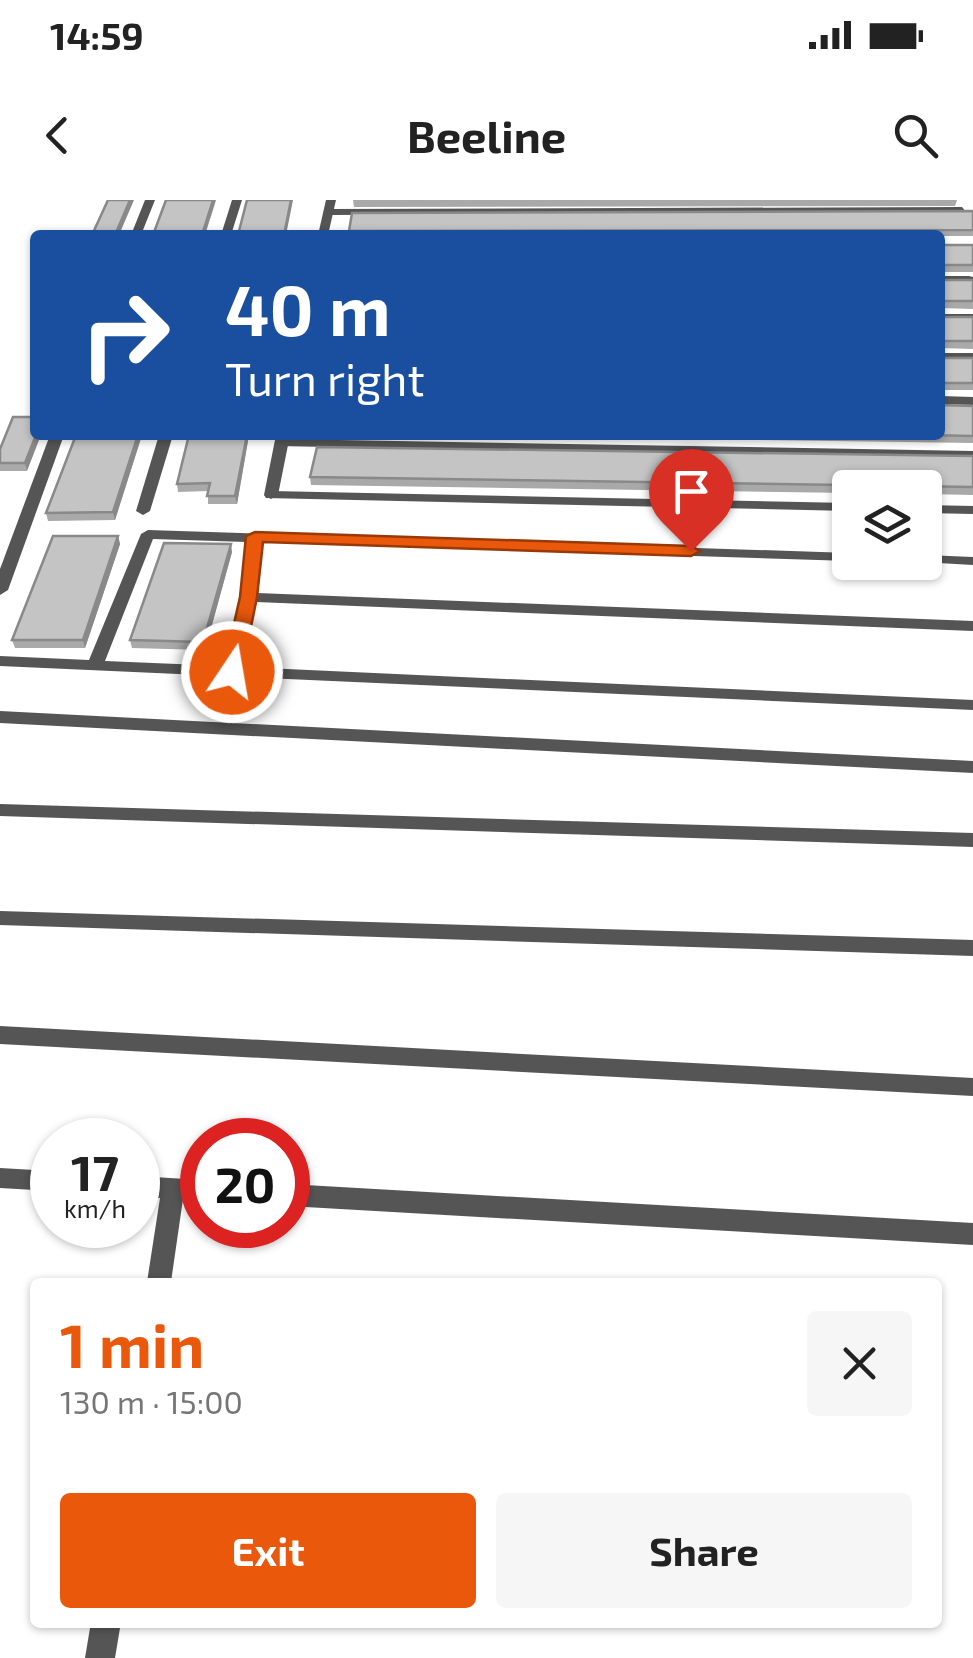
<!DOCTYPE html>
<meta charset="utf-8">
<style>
:root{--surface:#fff;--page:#f6f6f6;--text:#222;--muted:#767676;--accent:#ea580c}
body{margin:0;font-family:"Exo 2",sans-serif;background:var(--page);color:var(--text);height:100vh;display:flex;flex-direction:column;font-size:38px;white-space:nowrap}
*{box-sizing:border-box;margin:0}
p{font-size:32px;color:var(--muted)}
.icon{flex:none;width:55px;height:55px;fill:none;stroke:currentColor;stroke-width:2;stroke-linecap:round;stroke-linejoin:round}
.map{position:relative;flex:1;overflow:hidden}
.sheet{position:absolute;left:30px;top:1078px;width:912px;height:350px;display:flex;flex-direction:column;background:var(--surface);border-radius:10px;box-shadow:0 2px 8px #0004}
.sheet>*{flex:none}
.top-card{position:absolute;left:30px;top:30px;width:915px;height:210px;border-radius:10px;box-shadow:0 2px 8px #0004;background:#1a4fa0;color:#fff;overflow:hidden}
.tools{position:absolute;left:832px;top:270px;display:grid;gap:20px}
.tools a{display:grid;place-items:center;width:110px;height:110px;border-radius:10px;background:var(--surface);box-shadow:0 2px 8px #0004;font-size:50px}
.speed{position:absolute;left:30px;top:918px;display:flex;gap:20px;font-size:50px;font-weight:700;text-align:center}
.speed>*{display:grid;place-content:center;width:130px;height:130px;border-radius:50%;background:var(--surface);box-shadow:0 2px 8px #0004;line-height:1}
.speed small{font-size:25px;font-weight:400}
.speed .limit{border:15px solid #d22;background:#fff;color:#111}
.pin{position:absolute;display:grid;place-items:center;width:85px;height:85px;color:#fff;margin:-102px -42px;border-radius:50% 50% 50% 0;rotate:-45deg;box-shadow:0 0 10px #0007}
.pin .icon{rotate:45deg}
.me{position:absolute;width:110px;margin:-55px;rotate:12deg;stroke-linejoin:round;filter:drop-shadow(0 0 8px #0008)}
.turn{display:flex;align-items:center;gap:35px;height:210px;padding:0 30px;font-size:45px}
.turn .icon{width:130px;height:130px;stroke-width:2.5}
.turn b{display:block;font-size:70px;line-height:85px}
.round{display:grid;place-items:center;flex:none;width:105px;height:105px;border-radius:10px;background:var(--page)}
.headline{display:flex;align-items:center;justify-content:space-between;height:170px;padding:0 30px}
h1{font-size:60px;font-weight:700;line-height:75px;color:var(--accent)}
.primary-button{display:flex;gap:20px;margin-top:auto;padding:20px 30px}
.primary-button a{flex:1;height:115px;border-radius:10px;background:var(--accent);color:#fff;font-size:40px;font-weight:700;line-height:115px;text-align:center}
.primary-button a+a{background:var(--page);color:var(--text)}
.status{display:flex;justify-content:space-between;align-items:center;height:70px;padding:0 50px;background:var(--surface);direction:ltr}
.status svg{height:28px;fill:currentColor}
header{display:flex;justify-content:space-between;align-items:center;height:130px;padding:0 30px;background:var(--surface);font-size:45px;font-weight:700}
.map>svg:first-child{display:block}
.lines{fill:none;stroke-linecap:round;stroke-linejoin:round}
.service{fill:#555;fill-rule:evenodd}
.minor{fill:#555;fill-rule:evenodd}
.wall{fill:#a9a9a9}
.shaded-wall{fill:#898989}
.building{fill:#c4c4c4;stroke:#898989;stroke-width:2.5}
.route{fill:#ea580c;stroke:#983908;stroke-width:2.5}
</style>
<div class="status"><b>14:59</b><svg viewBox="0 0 49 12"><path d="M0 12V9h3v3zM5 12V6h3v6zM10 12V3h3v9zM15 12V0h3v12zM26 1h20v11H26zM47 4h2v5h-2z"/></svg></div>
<header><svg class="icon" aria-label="back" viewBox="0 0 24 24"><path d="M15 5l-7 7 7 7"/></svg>Beeline<svg class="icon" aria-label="search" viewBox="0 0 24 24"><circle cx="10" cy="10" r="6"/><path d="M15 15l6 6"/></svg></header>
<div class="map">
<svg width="973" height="1458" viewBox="0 0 973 1458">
<rect width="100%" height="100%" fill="#fff"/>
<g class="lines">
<g class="service">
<path d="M145,0H155L141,35H131Z"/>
<path d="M232,0H242L231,35H221Z"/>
<path d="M962,7L966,12L328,15L323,12L328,9Z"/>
<path d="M940,76H969L973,77V81L940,82Z"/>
<rect x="940" y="114" width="33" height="6"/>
<rect x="940" y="153" width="33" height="8"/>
<path d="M940,196L973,197V205L940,204Z"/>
<path d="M50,235H64L8,390L0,395V369Z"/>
<path d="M159,235H173L150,311L143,315L136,311Z"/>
<path d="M282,239L973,251V259L277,246L275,243Z"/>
<path d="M271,291L850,303V311L266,298L264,295Z"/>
<path d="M925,305L973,306V314L925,313Z"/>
<path d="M148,330L850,353V361L262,342L257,393L973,421V431L256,402L241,467L973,500V510L0,466V456L89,460L141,334ZM153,339L247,342L241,397L225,466L105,461Z"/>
<path d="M925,355L973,357V365L921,362H925Z"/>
<path d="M0,511L973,561V573L0,523Z"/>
<path d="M0,604L973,633V647L0,616Z"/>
<path d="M0,711L973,740V756L0,725Z"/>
<path d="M0,826L973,878V896L0,844Z"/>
<path d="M0,968L52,971V991L0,988Z"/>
<path d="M138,976L202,980V1000L183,999L171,1082H147L160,998L138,996Z"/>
<path d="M288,984L973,1023V1045L288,1006Z"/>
<path d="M91,1422H121L115,1458H85Z"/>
</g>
<g class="minor">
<path d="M326,0H336L328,35H318Z"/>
<path d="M276,235H290L278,295L271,299L264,295Z"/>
</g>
</g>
<g class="wall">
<path d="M353,0H957L955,6L354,7Z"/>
<path d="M973,11V36H940V35H350L349,31Z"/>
<rect x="940" y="45" width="33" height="27"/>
<path d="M940,80H973V109L940,108Z"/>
<path d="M940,117H973V149L940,148Z"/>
<rect x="940" y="158" width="33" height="32"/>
<path d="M973,206V243L392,235H940Z"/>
<path d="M35,217L27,271H0V249Z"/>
<path d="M142,235L115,320L48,321L46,313Z"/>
<path d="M249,235L237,304H208V291L178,292L177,284Z"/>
<path d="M973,256V295L925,294V288H850V293L311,285L310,277Z"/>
<path d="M118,336L120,344L85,448H15L12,440Z"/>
<path d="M232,352L205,450L132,448L130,440Z"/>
</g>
<g class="shaded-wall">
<path d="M130,0H134L119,35H115Z"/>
<path d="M213,0H216L205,35H202Z"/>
<path d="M291,0H293L286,35H284Z"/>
<path d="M36,235H41L27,271L25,263Z"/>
<path d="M138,235H142L115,320L113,312Z"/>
<path d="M247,235H249L237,304L235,296Z"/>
<path d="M118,336L120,344L85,448L83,440Z"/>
<path d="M231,344L232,352L205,450L203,442Z"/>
</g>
<g class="building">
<path d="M108,0H130L115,35H92Z"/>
<path d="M166,0H213L202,35H153Z"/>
<path d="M247,0H291L284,35H238Z"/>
<path d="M973,11V30L349,31L352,13Z"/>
<rect x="940" y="45" width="33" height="20"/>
<rect x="940" y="80" width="33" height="21"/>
<rect x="940" y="117" width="33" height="24"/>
<rect x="940" y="158" width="33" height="25"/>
<path d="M940,205L973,206V236L927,235H940Z"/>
<path d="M13,217H35L36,235L25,263H0V249Z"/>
<path d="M76,235H138L113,312L46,313Z"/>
<path d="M189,235H247L235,296H207L210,283L177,284Z"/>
<path d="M317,247L973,256V287L310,277Z"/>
<path d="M53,336H118L83,440H12Z"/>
<path d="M164,343L231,344L203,442L130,440Z"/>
</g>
<path class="route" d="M255,332L691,346L700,351L691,356L263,342L257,397L242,472L232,478L223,472L240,397L246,336Z"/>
</svg>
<div class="tools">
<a><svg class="icon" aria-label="layers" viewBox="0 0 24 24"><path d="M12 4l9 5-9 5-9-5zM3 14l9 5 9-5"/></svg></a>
</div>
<div class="speed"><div>17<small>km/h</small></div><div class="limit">20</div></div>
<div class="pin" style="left:691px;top:351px;background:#d93025"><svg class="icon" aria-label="arrive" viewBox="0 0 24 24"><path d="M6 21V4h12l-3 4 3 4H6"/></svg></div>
<svg class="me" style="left:232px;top:472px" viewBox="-20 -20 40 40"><circle r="17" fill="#ea580c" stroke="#fff" stroke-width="3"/><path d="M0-11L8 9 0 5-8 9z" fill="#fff"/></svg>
<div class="top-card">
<div class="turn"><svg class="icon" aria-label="right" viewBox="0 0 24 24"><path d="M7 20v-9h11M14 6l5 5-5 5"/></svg><div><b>40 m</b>Turn right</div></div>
</div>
<section class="sheet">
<div class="headline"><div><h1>1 min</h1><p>130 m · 15:00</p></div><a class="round"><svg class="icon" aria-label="close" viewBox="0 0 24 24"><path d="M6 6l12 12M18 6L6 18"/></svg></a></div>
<div class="primary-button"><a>Exit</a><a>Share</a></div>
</section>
</div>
